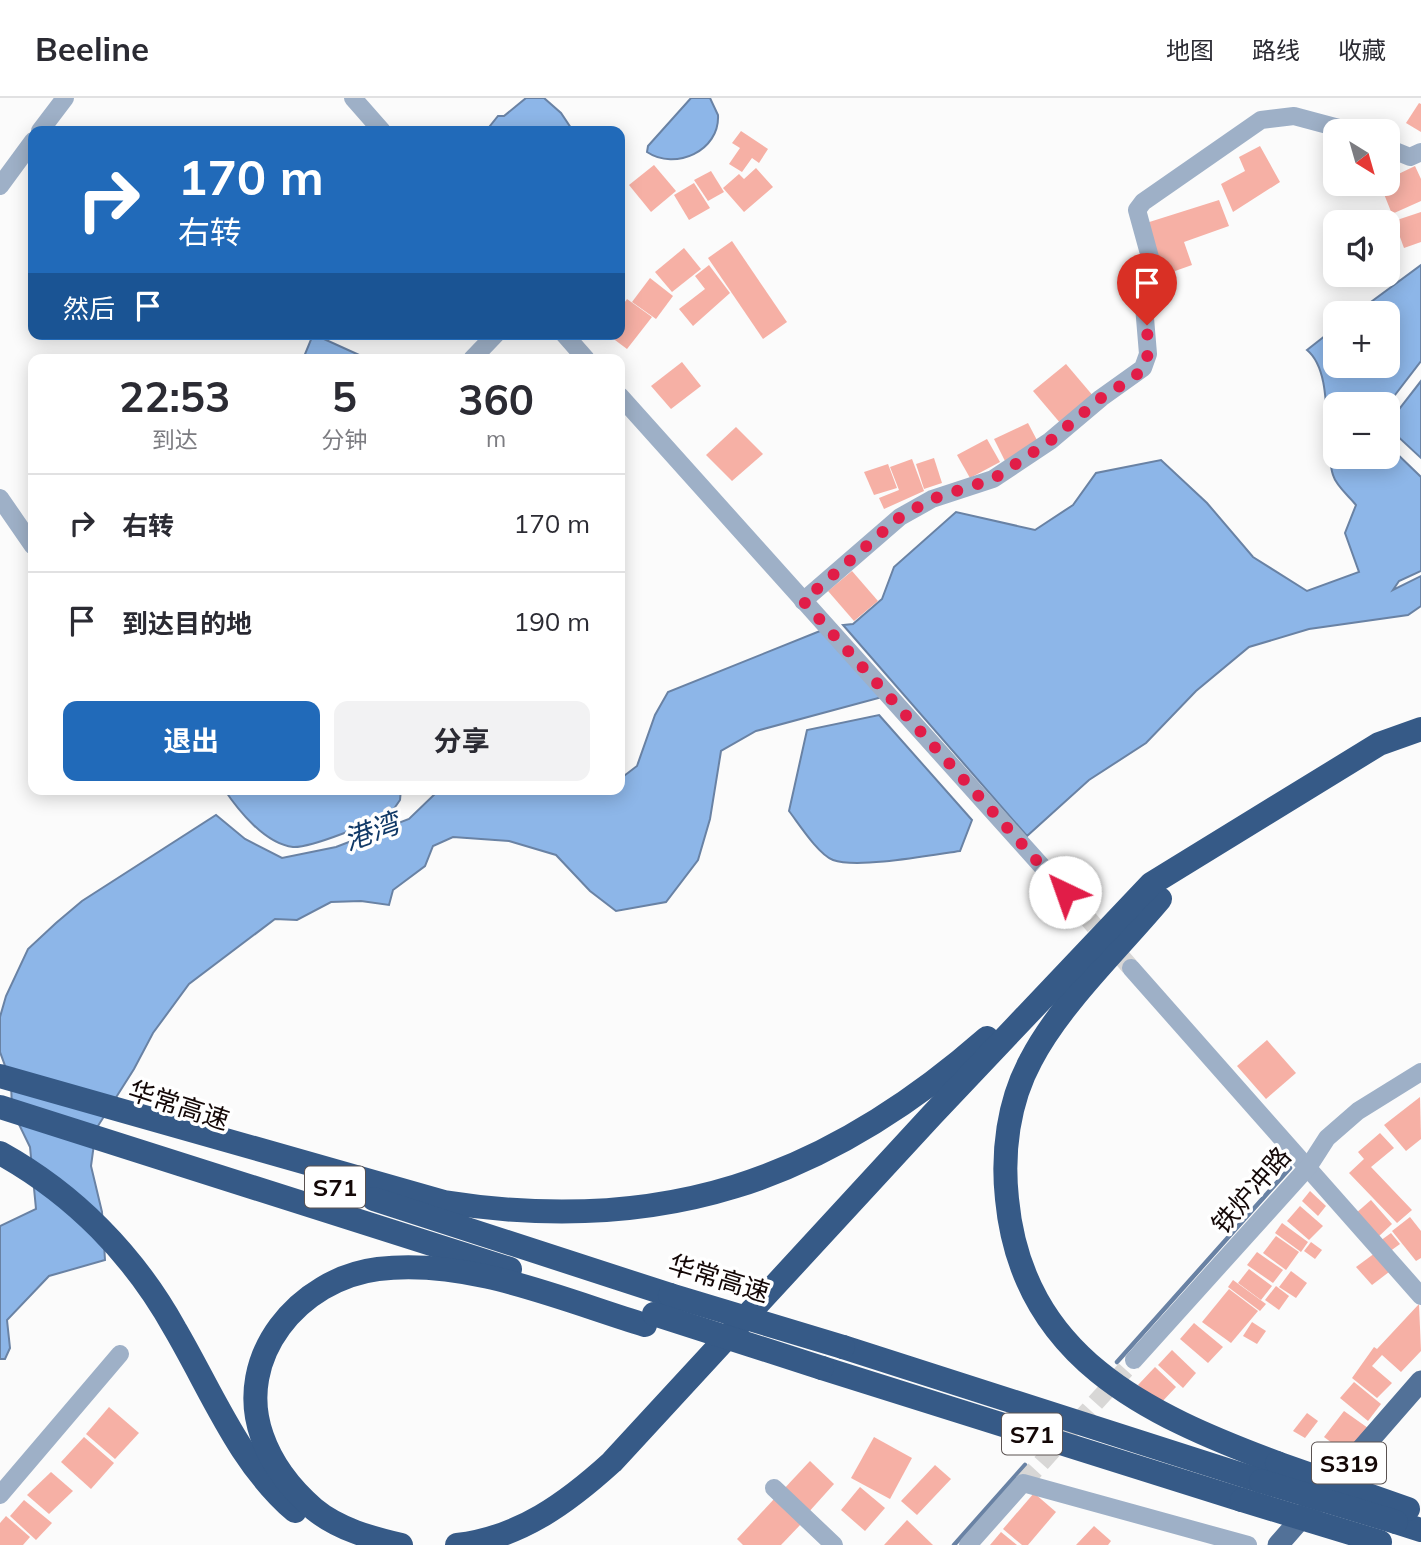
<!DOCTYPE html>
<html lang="zh">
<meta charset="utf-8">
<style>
:root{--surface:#fff;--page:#f2f2f3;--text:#2b2b33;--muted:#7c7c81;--line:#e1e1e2;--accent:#216ab9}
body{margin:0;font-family:Mulish,"Noto Sans SC",sans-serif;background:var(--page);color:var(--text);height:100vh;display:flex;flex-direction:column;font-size:26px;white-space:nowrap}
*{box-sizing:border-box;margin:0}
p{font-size:23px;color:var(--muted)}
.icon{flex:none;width:38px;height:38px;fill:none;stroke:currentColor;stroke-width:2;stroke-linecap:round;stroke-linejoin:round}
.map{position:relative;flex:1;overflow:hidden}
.details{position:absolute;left:28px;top:256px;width:597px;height:441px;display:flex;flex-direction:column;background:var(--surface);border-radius:14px;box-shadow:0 4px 18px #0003}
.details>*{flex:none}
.hud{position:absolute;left:28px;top:28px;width:597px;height:214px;border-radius:14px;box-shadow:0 4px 18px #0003;background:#216ab9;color:#fff;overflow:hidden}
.needle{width:46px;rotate:143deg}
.fabs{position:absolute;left:1323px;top:21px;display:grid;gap:14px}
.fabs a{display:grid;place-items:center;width:77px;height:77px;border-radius:14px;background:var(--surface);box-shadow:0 4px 18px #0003;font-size:35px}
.pin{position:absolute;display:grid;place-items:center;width:60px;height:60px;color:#fff;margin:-72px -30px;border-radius:50% 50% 50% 0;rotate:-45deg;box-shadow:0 0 7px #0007}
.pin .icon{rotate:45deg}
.me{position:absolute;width:77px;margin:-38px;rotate:318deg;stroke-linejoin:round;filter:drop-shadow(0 0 5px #0008)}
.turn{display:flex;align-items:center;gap:24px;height:147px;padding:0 35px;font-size:32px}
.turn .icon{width:91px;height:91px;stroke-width:2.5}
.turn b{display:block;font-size:49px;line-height:60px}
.then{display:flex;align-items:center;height:66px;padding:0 35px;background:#0003;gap:14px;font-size:26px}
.eta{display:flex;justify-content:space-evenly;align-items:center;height:119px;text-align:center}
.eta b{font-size:42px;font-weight:700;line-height:49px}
.cta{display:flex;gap:14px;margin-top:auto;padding:14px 35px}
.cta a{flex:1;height:80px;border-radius:14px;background:var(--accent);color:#fff;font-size:28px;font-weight:700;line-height:80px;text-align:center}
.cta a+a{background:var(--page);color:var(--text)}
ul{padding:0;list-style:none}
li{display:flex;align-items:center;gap:21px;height:98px;padding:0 35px;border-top:2px solid var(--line)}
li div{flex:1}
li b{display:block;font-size:26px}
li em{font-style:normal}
header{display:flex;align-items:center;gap:42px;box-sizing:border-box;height:98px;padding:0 35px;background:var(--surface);border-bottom:2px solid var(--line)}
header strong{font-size:33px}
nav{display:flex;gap:38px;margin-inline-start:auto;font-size:24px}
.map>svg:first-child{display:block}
.water{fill:#8db6e8;stroke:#6982a4;stroke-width:2}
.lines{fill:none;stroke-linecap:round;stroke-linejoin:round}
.stream{stroke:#6982a4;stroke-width:4.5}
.building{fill:#f6b0a5}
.minor-tunnel{stroke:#d8d7d6;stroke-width:18;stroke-dasharray:18 9;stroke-linecap:butt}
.minor{stroke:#9eb0c7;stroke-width:18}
.major{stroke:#527198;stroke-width:21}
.highway{stroke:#365a87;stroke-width:24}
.highway-bridge{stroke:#365a87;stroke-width:24}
.route{stroke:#e11d48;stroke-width:12;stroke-dasharray:0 21.6}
.labels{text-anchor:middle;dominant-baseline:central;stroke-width:7;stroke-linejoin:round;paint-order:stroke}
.shield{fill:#fff;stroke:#5a5251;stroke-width:2}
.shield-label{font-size:24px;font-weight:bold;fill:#140807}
.street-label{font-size:26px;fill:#140807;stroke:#fff}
.water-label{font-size:28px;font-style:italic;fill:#103967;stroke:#fff}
</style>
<header>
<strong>Beeline</strong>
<nav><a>地图</a><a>路线</a><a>收藏</a></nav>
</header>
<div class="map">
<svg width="1421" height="1447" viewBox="0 0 1421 1447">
<rect width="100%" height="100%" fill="#fbfbfb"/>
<g class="water">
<path d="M526,0H544L561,15L573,33H486L498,18H504Z"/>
<path d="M691,0H710L718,17C720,53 675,73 647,54L648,48Z"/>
<path d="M1421,167V263L1388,306H1335V359H1388V347L1421,379V473L1399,483L1393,492L1421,478V508L1408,517L1309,531L1249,549L1196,593L1146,645L1089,682L1027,738L843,527L853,526L882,501L894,469L956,414L1035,432L1073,407L1096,375L1161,362L1207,405L1253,459L1307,493L1359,474L1345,435L1356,407C1349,398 1336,388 1333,377C1322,342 1335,275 1307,252L1335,230V268H1388V215H1356Z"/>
<path d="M312,239L324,241L368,261H303Z"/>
<path d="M1421,283V360L1393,334L1390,323Z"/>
<path d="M825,531L886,598L756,633L721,653L710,721L698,762L666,804L616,813L590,793L556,757L509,743L453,739L433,748L425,768L393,792L389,807L361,803L331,804L297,822L275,821L189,886L153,935L134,971L96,1031L91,1068L102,1114L105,1162L49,1178L7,1222L10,1250L5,1261H0V1128L36,1111L30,1049L12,1012L11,984L0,954V919L6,898L28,851L56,825L82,803L216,717L245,741L282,760L336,749L409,721L439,692L529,691L600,695L605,691H620V681L637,668L655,617L668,594Z"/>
<path d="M879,617L972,722L960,753C932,757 857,771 833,762C818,756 799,726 789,713L807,632Z"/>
<path d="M224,691H401L400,702L391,715C373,724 312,750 293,749C265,746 238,712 224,691Z"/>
</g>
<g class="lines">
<g class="stream">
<path d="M1117,1264L1290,1070"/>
<path d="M954,1447L1025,1367"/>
</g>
</g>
<g class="building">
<path d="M1419,5L1421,6V34L1406,25Z"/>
<path d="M741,33L768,51L759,65L752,60L742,74L729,66L740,50L732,45Z"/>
<path d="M1260,48L1280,84L1233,114L1221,86L1245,73L1239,59Z"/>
<path d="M654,67L676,93L651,114L629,87Z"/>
<path d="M1415,68L1421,81V103L1392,116L1380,86H1388V81Z"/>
<path d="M756,70L773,89L744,114L723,90L739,76L744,81Z"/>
<path d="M711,73L724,94L708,103L694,82Z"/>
<path d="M694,85L710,110L689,122L674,97Z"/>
<path d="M1219,102L1229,128L1184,144L1192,167L1161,178L1143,126Z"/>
<path d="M1421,114V144L1404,150L1394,123Z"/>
<path d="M732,143L787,224L763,241L708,160Z"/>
<path d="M684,150L701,171L672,194L655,174Z"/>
<path d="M709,167L730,195L693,228L679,211L705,191L695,178Z"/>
<path d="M650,180L673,198L656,221L632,204Z"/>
<path d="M627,201L652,219L627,251L607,236H620V211Z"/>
<path d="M682,264L701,288L671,311L651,288Z"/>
<path d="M1066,266L1094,299L1061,326L1033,293Z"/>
<path d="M1028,325L1040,348L1006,365L994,341Z"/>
<path d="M736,329L763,356L732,383L706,357Z"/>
<path d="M987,341L1000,364L970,380L957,357Z"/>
<path d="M934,360L942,385L924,391L916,366Z"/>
<path d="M912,361L924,393L884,411L879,400L899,392L890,369Z"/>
<path d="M888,366L897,390L874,397L864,374Z"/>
<path d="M852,473L878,503L854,523L828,493Z"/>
<path d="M1267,942L1296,975L1266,1001L1237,968Z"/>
<path d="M1420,999L1421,1041L1406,1053L1384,1027Z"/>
<path d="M1380,1035L1394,1050L1371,1069L1412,1112L1397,1125L1349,1075L1364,1061L1358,1054Z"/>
<path d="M1310,1093L1326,1108L1318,1118L1302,1103Z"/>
<path d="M1371,1102L1392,1126L1377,1140L1355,1116Z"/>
<path d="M1300,1108L1323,1128L1309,1142L1287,1123Z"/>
<path d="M1410,1119L1421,1133V1160L1416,1163L1392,1133Z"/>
<path d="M1282,1125L1308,1144L1301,1154L1275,1135Z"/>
<path d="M1391,1135L1400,1146L1389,1154L1380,1143Z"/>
<path d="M1276,1138L1299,1154L1286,1172L1263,1155Z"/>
<path d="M1311,1144L1322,1152L1315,1161L1304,1153Z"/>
<path d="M1257,1154L1283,1172L1273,1185L1247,1167Z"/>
<path d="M1375,1155L1389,1174L1372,1187L1356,1169Z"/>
<path d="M1249,1171L1272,1188L1261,1202L1238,1185Z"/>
<path d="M1291,1173L1307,1185L1296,1200L1279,1189Z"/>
<path d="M1233,1182L1266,1206L1260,1213L1228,1189Z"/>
<path d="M1276,1188L1289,1198L1279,1212L1265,1202Z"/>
<path d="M1229,1191L1258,1213L1231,1245L1202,1224Z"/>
<path d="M1419,1206L1421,1253L1401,1274L1382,1257L1372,1268L1392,1285L1377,1300L1352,1280L1374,1249L1377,1251Z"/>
<path d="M1252,1224L1266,1233L1257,1246L1243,1238Z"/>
<path d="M1194,1225L1223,1249L1208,1265L1180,1241Z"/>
<path d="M1172,1252L1196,1275L1183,1290L1158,1267Z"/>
<path d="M1155,1269L1176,1289L1159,1307L1138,1287Z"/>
<path d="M1354,1284L1381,1306L1368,1323L1340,1300Z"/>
<path d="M109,1309L139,1335L115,1361L86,1336Z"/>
<path d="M1344,1313L1368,1330L1348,1357L1324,1339Z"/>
<path d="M1307,1315L1318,1323L1305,1340L1293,1333Z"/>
<path d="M84,1339L114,1365L91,1391L61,1364Z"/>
<path d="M874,1339L912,1360L890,1401L851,1380Z"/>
<path d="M810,1363L834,1386L807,1416L782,1393Z"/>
<path d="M935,1367L951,1381L917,1417L901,1403Z"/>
<path d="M51,1374L73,1393L49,1416L27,1397Z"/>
<path d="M860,1389L885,1410L865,1433L841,1412Z"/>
<path d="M1034,1395L1056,1414L1028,1447H1022L1003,1431Z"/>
<path d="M775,1400L802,1425L781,1447H743L737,1441Z"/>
<path d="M24,1402L52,1425L36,1442L10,1418Z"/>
<path d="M6,1418L30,1439L23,1447H0V1425Z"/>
<path d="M907,1422L933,1447H884Z"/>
<path d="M1094,1428L1111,1443L1108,1447H1076Z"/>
<path d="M1001,1434L1017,1447H990Z"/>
</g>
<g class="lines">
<g class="minor-tunnel">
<path d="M1065,794L1131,870"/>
<path d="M1023,1385L1134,1262"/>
</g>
<g class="minor">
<path d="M353,0L382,33"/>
<path d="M40,33L65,0"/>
<path d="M1388,50L1410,59L1421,54"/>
<path d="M0,88L33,43"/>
<path d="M564,236L586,261"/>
<path d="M472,261L496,236"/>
<path d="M620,298L1065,794"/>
<path d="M0,400L33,448"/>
<path d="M803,503L900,419L932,401L993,381L1050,343L1101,300L1143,270L1148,256L1144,208L1151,163L1137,112L1143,104L1261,22L1294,18L1350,33"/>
<path d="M1131,870L1421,1198"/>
<path d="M1134,1262L1309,1068L1327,1040L1358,1013L1421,974"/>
<path d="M774,1390L834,1447"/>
<path d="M0,1397L120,1256"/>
<path d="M968,1447L1023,1385L1248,1447"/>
</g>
<path class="major" d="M1278,1447L1421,1283"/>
<g class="highway">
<path d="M1160,801C1119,850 1060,906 1031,962C1008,1004 1002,1055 1007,1101C1022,1259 1146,1316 1277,1365"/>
<path d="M0,978L444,1104C660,1138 824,1083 987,940"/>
<path d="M0,1009L510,1171"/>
<path d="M0,1055C74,1096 134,1157 175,1231C212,1294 239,1365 295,1413"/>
<path d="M374,1101L670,1197"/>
<path d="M843,1249L1261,1383"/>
<path d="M822,1270L1242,1402"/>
<path d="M1396,1424L1421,1432"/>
<path d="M401,1447C371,1440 338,1431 314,1411C291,1391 272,1367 262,1338C234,1259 299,1181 378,1171C468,1160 560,1201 645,1227"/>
<path d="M457,1447C519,1440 567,1405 612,1364L932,1017L1151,786L1379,646L1421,631"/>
</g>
<g class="highway-bridge">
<path d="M670,1197L843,1249"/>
<path d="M654,1216L822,1270"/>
<path d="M1277,1365L1408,1411"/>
<path d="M1261,1383L1396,1424"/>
<path d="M1242,1402L1380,1444"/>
</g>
</g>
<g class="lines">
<path class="route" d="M1065,794L803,503L900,419L932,401L993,381L1050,343L1101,300L1134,279L1143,271L1148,256L1147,227"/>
</g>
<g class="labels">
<g class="shield">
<rect x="305" y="1068.5" width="60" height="41" rx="5"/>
<rect x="1002" y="1315.5" width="60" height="41" rx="5"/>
<rect x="1312" y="1344.5" width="74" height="41" rx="5"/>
</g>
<g class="shield-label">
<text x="335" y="1089">S71</text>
<text x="1032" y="1336">S71</text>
<text x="1349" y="1365">S319</text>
</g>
<g class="street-label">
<text transform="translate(179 1007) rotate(18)">华常高速</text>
<text transform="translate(1251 1092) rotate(-49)">铁炉冲路</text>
<text transform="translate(719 1180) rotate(17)">华常高速</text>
</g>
<g class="water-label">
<text transform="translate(371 733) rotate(-20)">港湾</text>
</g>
</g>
</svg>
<div class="fabs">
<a><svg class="needle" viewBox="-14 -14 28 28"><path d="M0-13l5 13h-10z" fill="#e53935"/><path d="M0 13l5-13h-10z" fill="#7c7c81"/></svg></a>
<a><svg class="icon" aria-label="sound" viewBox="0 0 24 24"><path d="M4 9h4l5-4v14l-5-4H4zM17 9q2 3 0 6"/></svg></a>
<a>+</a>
<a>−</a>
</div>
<div class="pin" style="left:1147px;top:227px;background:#d93025"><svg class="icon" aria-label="arrive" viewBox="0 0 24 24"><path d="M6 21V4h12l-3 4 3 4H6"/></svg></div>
<svg class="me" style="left:1065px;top:794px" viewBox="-20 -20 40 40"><circle r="19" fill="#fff"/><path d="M0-13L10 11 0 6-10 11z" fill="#e11d48"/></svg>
<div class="hud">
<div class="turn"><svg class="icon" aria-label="right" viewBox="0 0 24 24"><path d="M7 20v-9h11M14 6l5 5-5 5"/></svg><div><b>170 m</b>右转</div></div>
<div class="then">然后<svg class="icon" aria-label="arrive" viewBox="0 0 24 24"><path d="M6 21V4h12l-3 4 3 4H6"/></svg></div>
</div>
<section class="details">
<div class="eta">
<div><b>22:53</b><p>到达</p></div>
<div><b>5</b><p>分钟</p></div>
<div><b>360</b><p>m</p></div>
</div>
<ul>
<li><svg class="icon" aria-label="right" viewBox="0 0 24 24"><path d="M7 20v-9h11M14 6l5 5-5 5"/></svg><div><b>右转</b></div><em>170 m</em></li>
<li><svg class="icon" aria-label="arrive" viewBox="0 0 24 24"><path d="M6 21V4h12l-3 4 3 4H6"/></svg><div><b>到达目的地</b></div><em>190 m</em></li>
</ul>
<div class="cta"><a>退出</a><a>分享</a></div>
</section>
</div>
